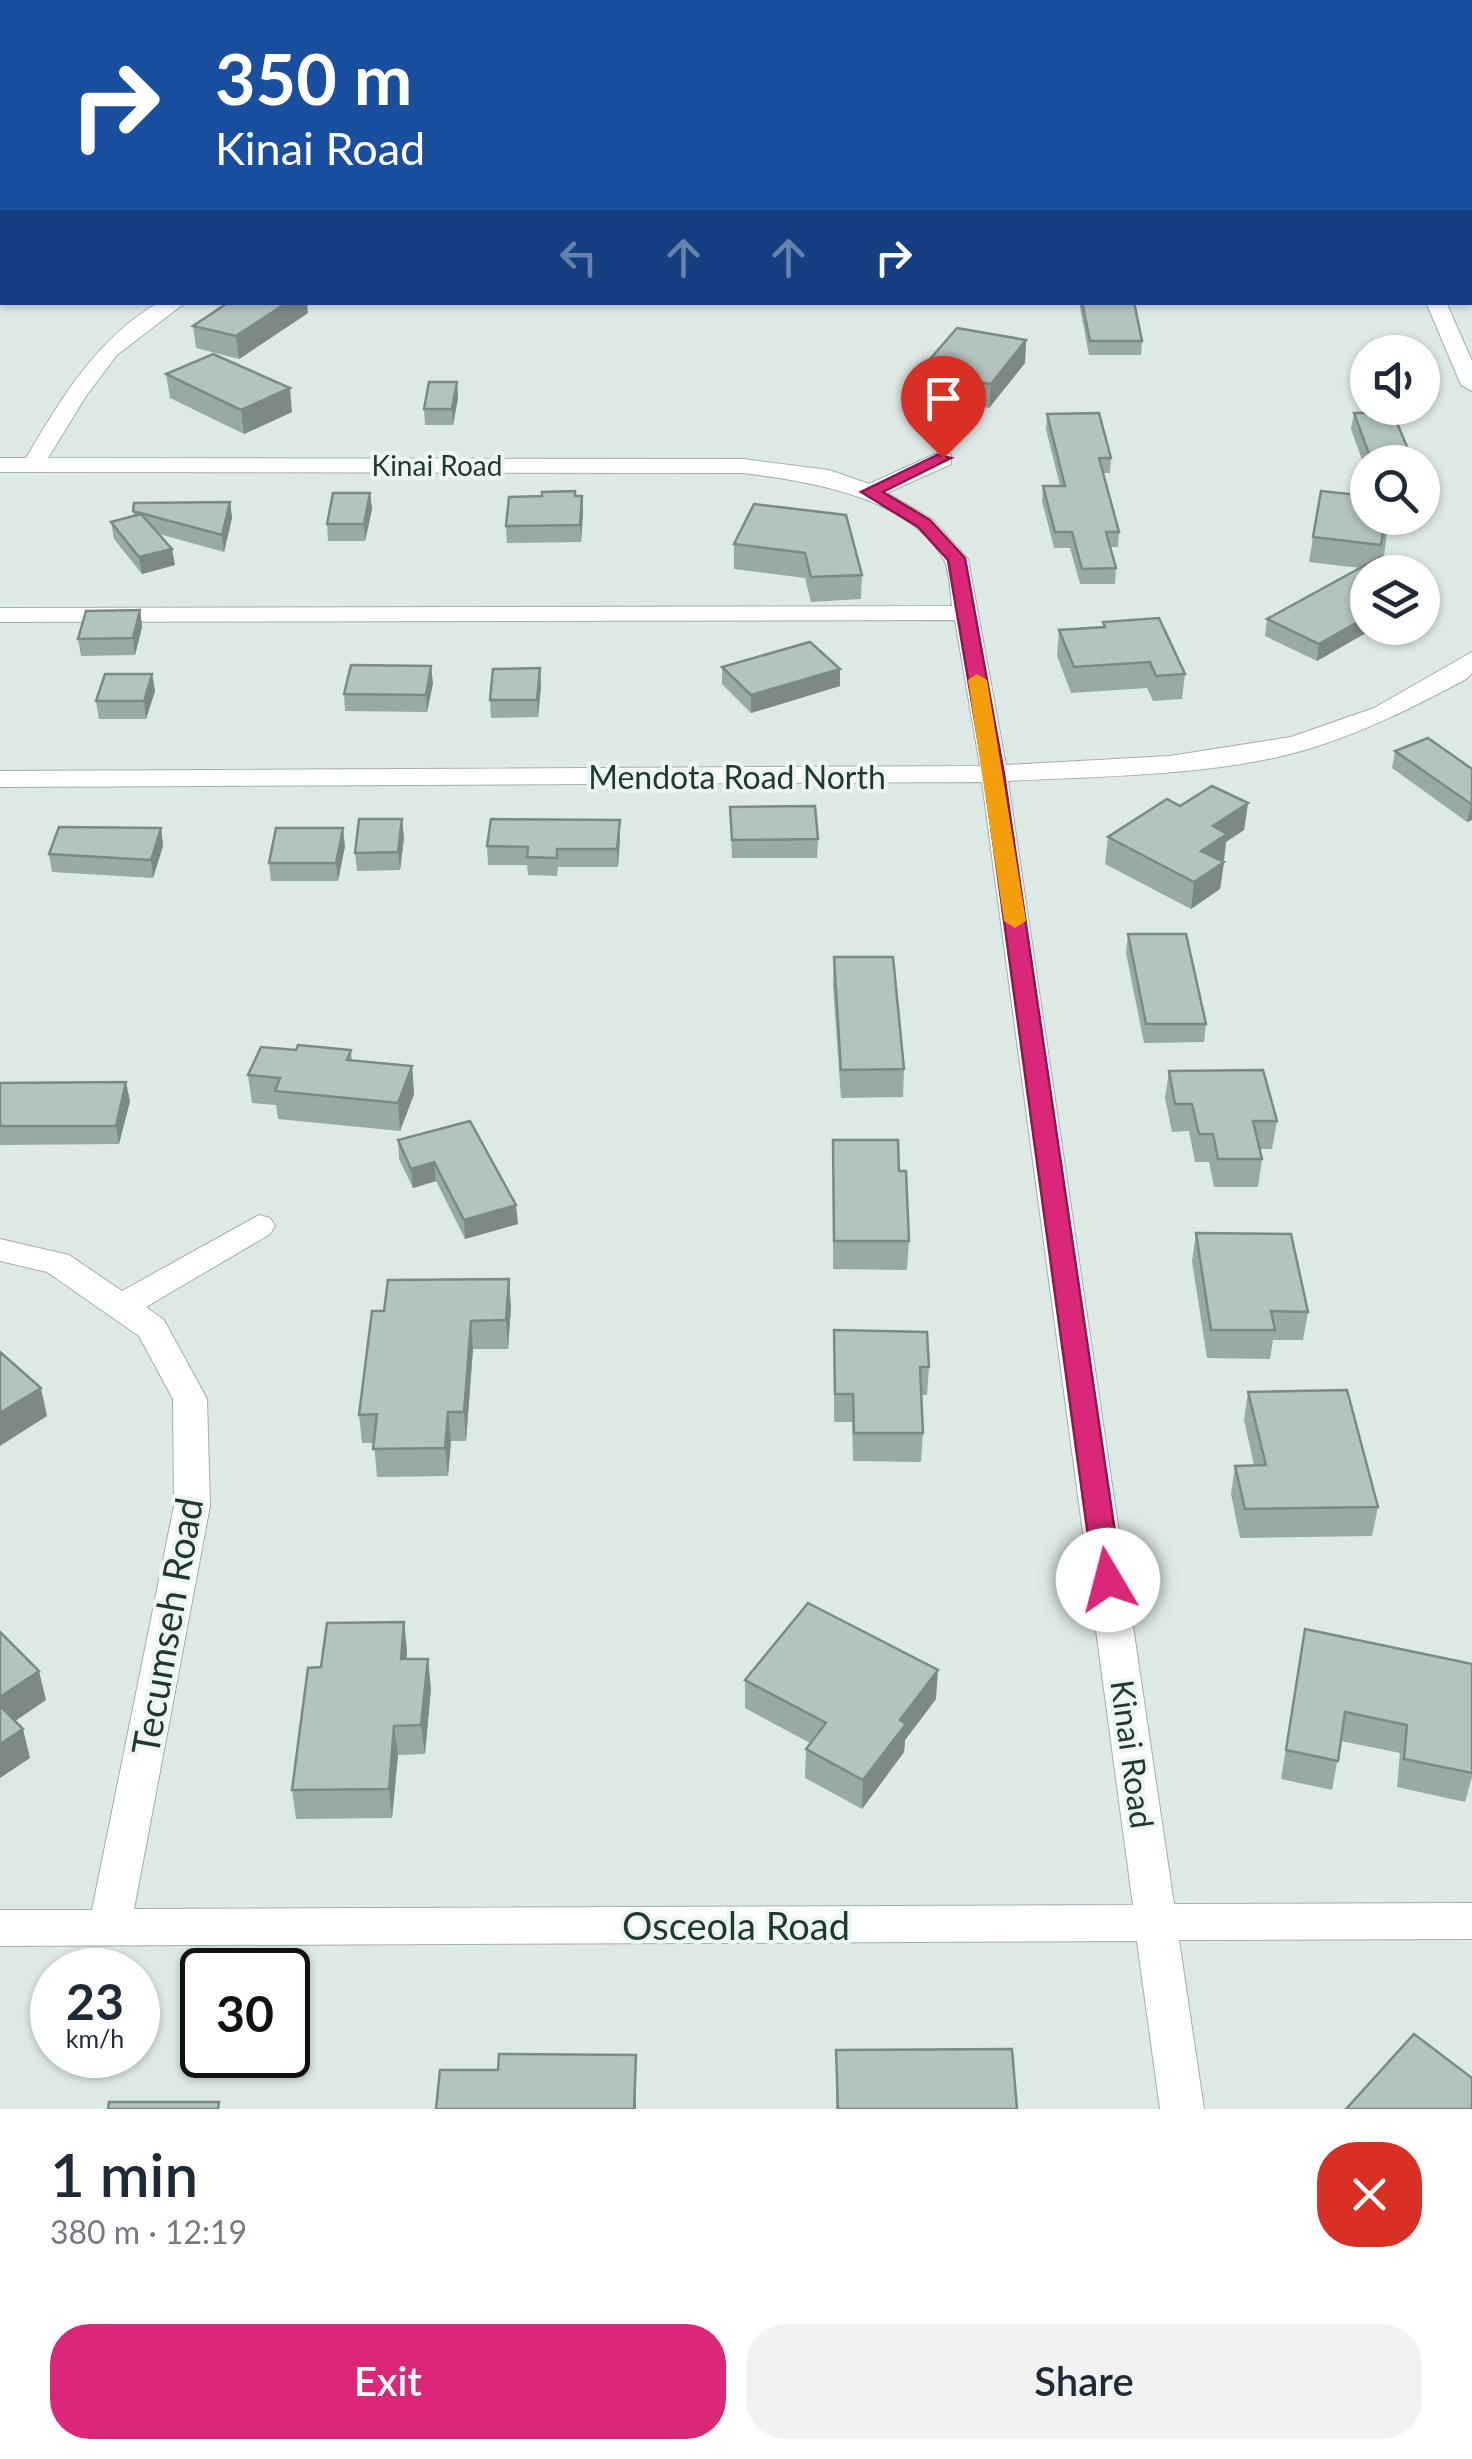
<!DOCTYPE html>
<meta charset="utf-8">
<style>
:root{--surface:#fff;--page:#f2f2f3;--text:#1f2937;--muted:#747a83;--accent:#db2777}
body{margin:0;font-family:Lato,sans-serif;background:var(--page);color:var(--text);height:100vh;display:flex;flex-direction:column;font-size:38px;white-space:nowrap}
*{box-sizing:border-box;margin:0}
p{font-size:32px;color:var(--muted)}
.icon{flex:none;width:55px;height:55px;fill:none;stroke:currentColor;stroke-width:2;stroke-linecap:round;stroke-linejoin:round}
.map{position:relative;height:2109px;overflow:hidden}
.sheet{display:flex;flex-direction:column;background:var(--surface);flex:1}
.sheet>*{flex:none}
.top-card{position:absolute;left:0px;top:0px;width:1472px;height:305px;box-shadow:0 2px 8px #0004;background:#1a4fa0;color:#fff;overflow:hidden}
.controls{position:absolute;left:1350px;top:335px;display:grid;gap:20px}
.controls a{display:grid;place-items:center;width:90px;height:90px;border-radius:50%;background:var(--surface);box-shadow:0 2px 8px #0004;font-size:50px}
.speed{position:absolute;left:30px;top:1948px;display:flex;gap:20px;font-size:50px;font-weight:700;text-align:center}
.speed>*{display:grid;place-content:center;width:130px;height:130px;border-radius:50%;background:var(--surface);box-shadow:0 2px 8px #0004;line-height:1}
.speed small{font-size:25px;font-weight:400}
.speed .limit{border:5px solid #111;border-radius:15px;background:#fff;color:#111}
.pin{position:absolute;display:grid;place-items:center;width:85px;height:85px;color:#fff;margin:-102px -42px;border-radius:50% 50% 50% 0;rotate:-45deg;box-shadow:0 0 10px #0007}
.pin .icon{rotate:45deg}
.me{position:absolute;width:110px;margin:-55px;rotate:352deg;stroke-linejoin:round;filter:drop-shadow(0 0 8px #0008)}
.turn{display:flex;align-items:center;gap:35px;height:210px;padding:0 50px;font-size:45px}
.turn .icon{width:130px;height:130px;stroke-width:2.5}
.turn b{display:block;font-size:70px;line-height:85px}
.lanes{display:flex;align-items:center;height:95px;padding:0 50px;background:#0003;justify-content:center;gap:50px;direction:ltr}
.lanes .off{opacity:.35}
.round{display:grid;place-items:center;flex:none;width:105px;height:105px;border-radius:40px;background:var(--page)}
.headline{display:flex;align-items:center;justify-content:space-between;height:170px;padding:0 50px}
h1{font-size:60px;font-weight:600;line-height:75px}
.primary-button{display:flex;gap:20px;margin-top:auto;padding:20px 50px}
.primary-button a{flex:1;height:115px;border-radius:40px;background:var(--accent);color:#fff;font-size:40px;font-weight:600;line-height:115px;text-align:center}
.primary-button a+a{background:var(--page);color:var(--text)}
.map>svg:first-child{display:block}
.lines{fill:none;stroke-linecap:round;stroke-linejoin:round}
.minor-casing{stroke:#a0b0ac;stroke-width:2}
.minor{fill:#fff;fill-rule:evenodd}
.wall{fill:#99a9a3}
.shaded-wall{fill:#7d8985}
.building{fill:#b2c4be;stroke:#7d8985;stroke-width:2.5}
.route{fill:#db2777;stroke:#8e194d;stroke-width:2.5}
.slow{fill:#f59e0b}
.labels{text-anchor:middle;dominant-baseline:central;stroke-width:8;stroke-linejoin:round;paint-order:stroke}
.far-street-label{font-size:28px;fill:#1f3834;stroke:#edf6f2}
.street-label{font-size:32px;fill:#1f3834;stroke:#edf6f2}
.near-street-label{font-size:38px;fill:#1f3834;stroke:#edf6f2}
</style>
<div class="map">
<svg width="1472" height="2109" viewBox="0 0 1472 2109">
<rect width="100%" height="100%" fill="#dde9e5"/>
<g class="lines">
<g class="minor-casing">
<g id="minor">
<rect x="482" y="0" width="16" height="2"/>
<rect x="890" y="0" width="16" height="2"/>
<path d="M1286,0H1302L1303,2H1287Z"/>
<rect x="0" y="36" width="2" height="10"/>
<path d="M0,169L2,170V182L0,181Z"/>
<rect x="1470" y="218" width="2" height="12"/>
<path d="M160,302H186L117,355L86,396L48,458L743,459L829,470L869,484L935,454H951V464L887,493L932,519L968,559L1006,765L1170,756L1291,737L1374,708L1472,652V673L1466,679C1414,707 1362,733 1305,750C1215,776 1101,776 1008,781L1174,1904L1472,1903V1939L1179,1940L1204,2109H1160L1137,1941L0,1946V1910H92L174,1506L173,1399L139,1336L47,1272L0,1261V1239L69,1255L122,1291L259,1215L270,1218L275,1226L270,1234L146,1307L164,1320L207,1399L210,1506L134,1909L1133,1905L982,782L0,787V771L980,766L955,620L0,622V608L952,606C950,592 950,572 944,560C910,496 806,481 743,473L0,472V458H26C61,399 97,337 160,302Z"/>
<path d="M1426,302H1446L1472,361V391L1461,385Z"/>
</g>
</g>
<use href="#minor" class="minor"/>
</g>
<g class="wall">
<path d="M115,0H444L443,2H132Z"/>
<path d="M1079,302H1134L1142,341L1141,355H1089Z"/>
<path d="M308,313L239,359L196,348L193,326Z"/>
<path d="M1026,340L1025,363L989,408L952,401V393L924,388L925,365Z"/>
<path d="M166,374L292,412L244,434L170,398Z"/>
<path d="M457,382L458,398L453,425H425L424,409Z"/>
<path d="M1354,413L1410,454L1408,462H1368L1366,471L1351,429Z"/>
<path d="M1047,414L1111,458L1110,473H1103L1119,532L1118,547H1110L1116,568L1115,584H1080L1070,548H1054L1042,501L1043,486H1060L1046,429Z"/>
<path d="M370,493L372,509L365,541H328L327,524Z"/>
<path d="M542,496H582L583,512L581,542L507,543L506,526Z"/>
<path d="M230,502L232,518L224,552L159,534L172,549L175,565L142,574L114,539L111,522L134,516L133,511Z"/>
<path d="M846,515L862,575L861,599L811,602L805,578L734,569V544Z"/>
<path d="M1389,518L1384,556H1380L1368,628H1371V630L1317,661L1265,636L1267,619L1360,568L1309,562L1313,537Z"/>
<path d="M140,610L142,627L135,655L81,656L78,639Z"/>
<path d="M1103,622L1185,674L1182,699L1153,701L1147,688L1071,693L1057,656L1059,630L1103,627Z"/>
<path d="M722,667L840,669V686L751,713L722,684Z"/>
<path d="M152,674L155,691L146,719H99L96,701Z"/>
<path d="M433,683L427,712L345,711L344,694Z"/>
<path d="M541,686L538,717L491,718L490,700Z"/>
<path d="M1395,751L1472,769V820L1467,822L1392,768Z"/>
<path d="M1248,803L1244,830L1226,842L1224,860L1222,861L1224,862L1220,889L1191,909L1105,864L1108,837L1180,806Z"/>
<path d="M730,807L818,839L817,858H732Z"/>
<path d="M161,828L163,846L153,878L52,872L49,854Z"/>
<path d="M404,837L400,870L357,871L355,853Z"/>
<path d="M620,838L618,867H558L557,876L528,875L527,865H488L487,846Z"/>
<path d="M345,846L338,881H271L269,863Z"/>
<path d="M1128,934L1206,1024L1204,1042L1144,1043L1126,953Z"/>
<path d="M834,957L904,1069L903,1097L841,1098L833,985Z"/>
<path d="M296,1050H351L352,1061L412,1066L414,1094L400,1131L278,1119L276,1105L252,1103L248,1075Z"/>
<path d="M1169,1071L1277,1121L1272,1149H1260L1262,1159L1258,1187H1214L1209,1162H1195L1189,1131L1172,1132L1165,1098Z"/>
<path d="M0,1083L130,1101L119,1144L0,1145Z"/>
<path d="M470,1121L518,1224L465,1239L436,1181L413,1188L399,1159L398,1140Z"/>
<path d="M833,1140L899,1171L909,1241L907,1270L833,1269Z"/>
<path d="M1196,1233L1308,1312L1303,1340H1273L1270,1359L1207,1358L1192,1261Z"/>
<path d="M511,1307L508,1349H473L466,1441H451L448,1476L377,1477L374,1443H362L359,1415L372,1311Z"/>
<path d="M834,1330L929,1367L927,1395H921L923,1433L921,1462L853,1461L852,1422H834Z"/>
<path d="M1248,1392L1378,1507L1372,1536L1240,1538L1231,1494L1235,1466L1254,1465L1244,1420Z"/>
<path d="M1305,1629L1472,1664V1777L1465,1802L1397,1787L1400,1753L1341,1741L1332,1790L1281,1779Z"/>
<path d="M407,1650V1659L431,1688L425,1754L398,1755L392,1818L296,1819L292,1790L321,1667Z"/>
<path d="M745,1680L936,1699L905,1740L904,1752L862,1809L805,1778L806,1749L810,1743L745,1708Z"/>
<path d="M836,2050L1017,2109H836Z"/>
</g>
<g class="shaded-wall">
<path d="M288,302H307L308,313L239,359L236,336Z"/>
<path d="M1026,340L1025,363L989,408L991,384Z"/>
<path d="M457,382L458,398L453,425L452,409Z"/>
<path d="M290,388L292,412L244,434L241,410Z"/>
<path d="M370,493L372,509L365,541L364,524Z"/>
<path d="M582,496L583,512L581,542L580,525Z"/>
<path d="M230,502L232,518L224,552L222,535Z"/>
<path d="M172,549L175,565L142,574L139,557Z"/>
<path d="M140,610L142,627L135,655L133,638Z"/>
<path d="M1368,616V628H1371V630L1317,661L1319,644Z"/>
<path d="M431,666L433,683L427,712L426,695Z"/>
<path d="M540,668L541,686L538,717L537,700Z"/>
<path d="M840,669V686L751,713V695Z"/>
<path d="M152,674L155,691L146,719L144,701Z"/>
<path d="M1248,803L1244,830L1226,842L1224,860L1198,877L1201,851L1213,826Z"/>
<path d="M1472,803V820L1467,822L1471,804Z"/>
<path d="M402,819L404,837L400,870L398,852Z"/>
<path d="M620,820V838L618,867L617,849Z"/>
<path d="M161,828L163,846L153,878L151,860Z"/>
<path d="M343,828L345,846L338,881L336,863Z"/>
<path d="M1224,862L1220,889L1191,909L1194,882Z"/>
<path d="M412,1066L414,1094L400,1131L398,1103Z"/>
<path d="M126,1082L130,1101L119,1144L116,1126Z"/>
<path d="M434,1162L436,1181L413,1188L411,1169Z"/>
<path d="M516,1205L518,1224L465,1239L464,1220Z"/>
<path d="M509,1279L511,1307L508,1349L506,1320Z"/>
<path d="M471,1321L473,1349L466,1441L464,1412Z"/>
<path d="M41,1388L47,1416L0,1446V1413Z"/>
<path d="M448,1412L451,1441L448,1476L445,1448Z"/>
<path d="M404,1622L407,1650L404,1688L401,1659Z"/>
<path d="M428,1659L431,1688L425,1754L421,1725Z"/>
<path d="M938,1670L936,1699L905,1740L904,1752L862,1809L863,1780L900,1720Z"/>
<path d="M39,1671L46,1700L2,1730L0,1721V1697Z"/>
<path d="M394,1726L398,1755L392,1818L389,1789Z"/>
<path d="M23,1729L30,1758L0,1778V1744Z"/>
<path d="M636,2055V2109H634Z"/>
</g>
<g class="building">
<path d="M188,0H277L276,2H200Z"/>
<path d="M369,0H440L439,2H375L376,0Z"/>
<path d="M528,0H598V2H535Z"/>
<path d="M762,0H809L810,2H762Z"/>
<path d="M1186,0H1215L1216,2H1187Z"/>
<path d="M1470,79L1472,82V111H1470Z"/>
<path d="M229,302H288L236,336L193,326Z"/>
<path d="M1082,302H1134L1142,341H1090Z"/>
<path d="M957,328L1026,340L991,384L953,378L958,371L925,365Z"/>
<path d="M213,354L290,388L241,410L166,374Z"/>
<path d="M429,382H457L452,409H424Z"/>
<path d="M1099,413L1111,458H1099L1119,532H1106L1116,568L1082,569L1072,532H1055L1043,486H1065L1047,414Z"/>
<path d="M1354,413H1393L1410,454H1369Z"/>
<path d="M575,491V496H582L580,525L506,526L509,497L542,496V492Z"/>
<path d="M1321,491L1368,496V518H1389L1388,532L1383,531L1381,545L1313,537Z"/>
<path d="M333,493H370L364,524H327Z"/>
<path d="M230,502L222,535L133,511L134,503Z"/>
<path d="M754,504L846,515L862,575L811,577L805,553L734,544Z"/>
<path d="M141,514L172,549L139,557L111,522Z"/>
<path d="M1380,557L1378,572H1368V616L1319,644L1267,619Z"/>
<path d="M140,610L133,638L78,639L86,611Z"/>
<path d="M1159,618L1185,674L1156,676L1150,662L1074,667L1059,630L1105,627L1103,622Z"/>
<path d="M810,642L840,669L751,695L722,667Z"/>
<path d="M351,665L431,666L426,695L344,694Z"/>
<path d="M540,668L537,700H490L493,669Z"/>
<path d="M105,674H152L144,701H96Z"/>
<path d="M1428,738L1472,769V803L1471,804L1395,751Z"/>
<path d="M1212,786L1248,803L1213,826L1227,834L1201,851L1224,862L1194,882L1108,837L1167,799L1180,806Z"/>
<path d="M815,806L818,839L732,840L730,807Z"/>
<path d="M359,819H402L398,852L355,853Z"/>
<path d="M491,819L620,820L617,849H557V858L527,857L528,847L487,846Z"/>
<path d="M59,827L161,828L151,860L49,854Z"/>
<path d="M276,828H343L336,863H269Z"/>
<path d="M1128,934H1186L1206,1024H1146Z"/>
<path d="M834,957H893L904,1069L841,1070Z"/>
<path d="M298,1045L351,1050L347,1060L412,1066L398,1103L275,1091L280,1078L248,1075L261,1047L296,1050Z"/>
<path d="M1263,1070L1277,1121H1253L1262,1159H1218L1213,1134H1199L1192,1104H1175L1169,1071Z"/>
<path d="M126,1082L116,1126H0V1083Z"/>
<path d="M470,1121L516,1205L464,1220L434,1162L411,1169L398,1140Z"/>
<path d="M833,1140H898L899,1171H906L909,1241H834Z"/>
<path d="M1196,1233L1291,1234L1308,1312L1271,1311L1275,1330H1211Z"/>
<path d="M509,1279L506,1320L471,1321L464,1412H448L445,1448L373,1449L377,1414L359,1415L372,1311H384L388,1280Z"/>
<path d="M834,1330L927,1332L929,1367H920L923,1433H854L853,1394H835Z"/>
<path d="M0,1352L41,1388L0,1413Z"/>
<path d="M1347,1390L1378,1507L1245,1509L1235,1466L1266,1465L1248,1392Z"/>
<path d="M808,1603L938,1670L900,1720L906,1724L863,1780L806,1749L826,1723L745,1680Z"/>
<path d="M404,1622L401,1659H428L421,1725L394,1726L389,1789L292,1790L308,1668L321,1667L327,1623Z"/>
<path d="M1305,1629L1472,1664V1773L1404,1759L1407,1725L1345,1712L1338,1761L1286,1750Z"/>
<path d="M0,1632L39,1671L0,1697Z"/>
<path d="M0,1706L23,1729L0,1744Z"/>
<path d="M1414,2034L1472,2078V2109H1346Z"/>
<path d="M1012,2049L1017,2109H838L836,2050Z"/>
<path d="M499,2054L636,2055L634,2109H436L440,2070H498Z"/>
<path d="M109,2102H219L218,2109H108Z"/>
</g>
<path class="route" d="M937,455L951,458L883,492L930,520L965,558L1004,774L1122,1580L1118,1588H1098L1094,1580L984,774L948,560L918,527L861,492Z"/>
<path class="slow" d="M977,674L987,680L1026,921L1015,928L1004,921L968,680Z"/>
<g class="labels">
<g class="far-street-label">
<text x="437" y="465">Kinai Road</text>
</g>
<g class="street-label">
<text x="737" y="776">Mendota Road North</text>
<text transform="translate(1133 1754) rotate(82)">Kinai Road</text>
</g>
<g class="near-street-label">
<text transform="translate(166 1626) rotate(-80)">Tecumseh Road</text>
<text x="736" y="1925">Osceola Road</text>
</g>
</g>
</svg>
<div class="controls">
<a><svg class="icon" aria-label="sound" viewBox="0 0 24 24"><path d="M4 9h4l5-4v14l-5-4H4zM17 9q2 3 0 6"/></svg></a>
<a><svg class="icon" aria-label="search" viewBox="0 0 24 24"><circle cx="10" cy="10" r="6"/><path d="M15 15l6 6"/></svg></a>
<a><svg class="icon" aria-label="layers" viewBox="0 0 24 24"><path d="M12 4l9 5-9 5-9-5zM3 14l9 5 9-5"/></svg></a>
</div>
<div class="speed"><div>23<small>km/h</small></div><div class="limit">30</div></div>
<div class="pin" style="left:943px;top:458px;background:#d93025"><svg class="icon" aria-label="arrive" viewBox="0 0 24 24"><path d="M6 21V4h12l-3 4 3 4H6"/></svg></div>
<svg class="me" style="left:1108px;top:1580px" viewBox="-20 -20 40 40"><circle r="19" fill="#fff"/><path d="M0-13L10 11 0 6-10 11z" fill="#db2777"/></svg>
<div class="top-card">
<div class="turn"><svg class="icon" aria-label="right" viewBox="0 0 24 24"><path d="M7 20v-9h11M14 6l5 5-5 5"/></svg><div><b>350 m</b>Kinai Road</div></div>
<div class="lanes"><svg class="icon off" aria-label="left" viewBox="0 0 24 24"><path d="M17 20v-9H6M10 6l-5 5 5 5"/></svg><svg class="icon off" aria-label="ahead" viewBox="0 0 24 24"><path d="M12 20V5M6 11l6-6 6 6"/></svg><svg class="icon off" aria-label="ahead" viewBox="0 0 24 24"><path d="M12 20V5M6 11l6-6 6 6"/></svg><svg class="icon" aria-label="right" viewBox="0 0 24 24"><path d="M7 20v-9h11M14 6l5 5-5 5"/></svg></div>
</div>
</div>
<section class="sheet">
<div class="headline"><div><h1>1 min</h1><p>380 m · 12:19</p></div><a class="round" style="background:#d93025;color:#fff"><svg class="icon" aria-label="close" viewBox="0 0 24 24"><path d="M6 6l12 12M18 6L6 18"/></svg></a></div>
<div class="primary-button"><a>Exit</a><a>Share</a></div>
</section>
